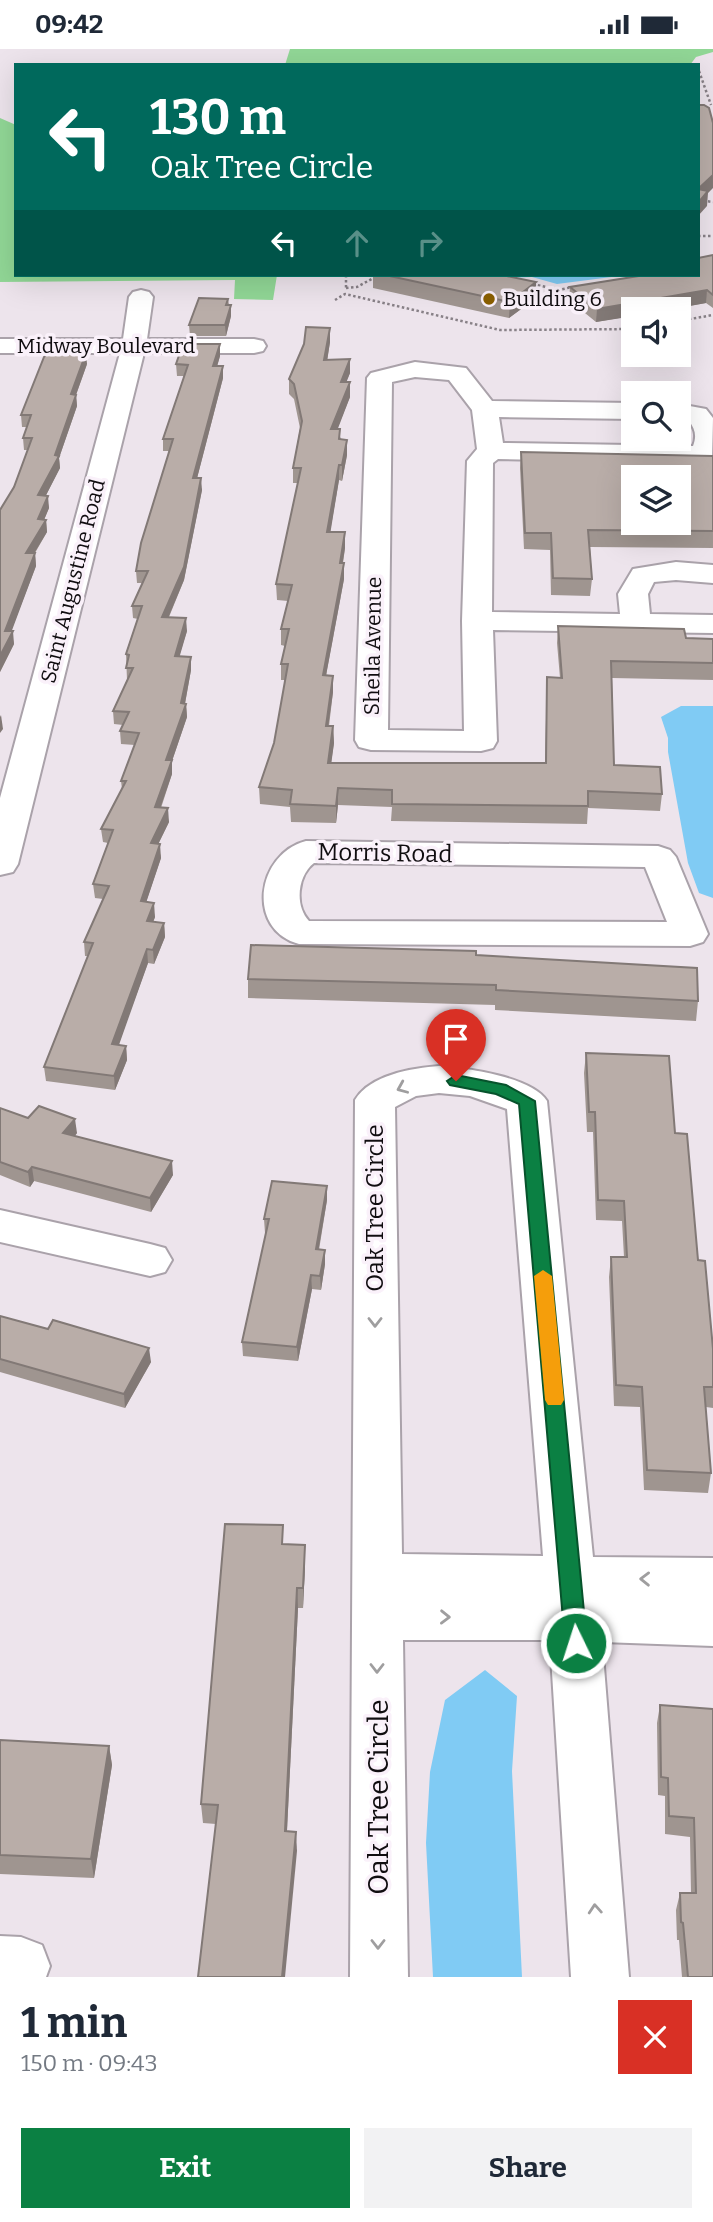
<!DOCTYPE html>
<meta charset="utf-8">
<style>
:root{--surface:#fff;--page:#f2f2f3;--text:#1f2937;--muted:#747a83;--accent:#0b8043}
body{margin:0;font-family:Bitter,serif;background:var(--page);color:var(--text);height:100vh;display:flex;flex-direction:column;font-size:26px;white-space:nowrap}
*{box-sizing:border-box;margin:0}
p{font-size:23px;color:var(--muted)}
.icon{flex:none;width:38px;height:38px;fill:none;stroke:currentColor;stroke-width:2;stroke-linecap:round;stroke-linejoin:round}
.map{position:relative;height:1928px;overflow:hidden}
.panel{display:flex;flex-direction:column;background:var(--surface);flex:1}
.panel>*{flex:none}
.top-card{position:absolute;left:14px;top:14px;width:686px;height:214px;border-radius:0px;box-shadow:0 7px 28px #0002;background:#00695c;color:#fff;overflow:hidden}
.tools{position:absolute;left:621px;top:248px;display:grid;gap:14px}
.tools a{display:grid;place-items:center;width:70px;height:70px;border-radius:0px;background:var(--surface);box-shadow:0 7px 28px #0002;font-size:35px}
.pin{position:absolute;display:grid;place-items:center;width:60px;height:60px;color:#fff;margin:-72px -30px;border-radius:50% 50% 50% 0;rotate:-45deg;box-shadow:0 0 7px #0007}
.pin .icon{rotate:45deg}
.me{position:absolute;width:77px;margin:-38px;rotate:356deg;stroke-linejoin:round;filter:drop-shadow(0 0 5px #0008)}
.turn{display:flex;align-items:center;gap:24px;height:147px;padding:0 21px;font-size:32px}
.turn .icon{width:91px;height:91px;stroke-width:2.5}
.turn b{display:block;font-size:49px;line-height:60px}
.lanes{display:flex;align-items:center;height:66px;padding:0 21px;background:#0003;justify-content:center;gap:35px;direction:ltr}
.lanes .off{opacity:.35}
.round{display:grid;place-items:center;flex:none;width:74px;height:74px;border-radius:0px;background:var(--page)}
.head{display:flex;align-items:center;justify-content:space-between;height:119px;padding:0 21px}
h1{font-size:42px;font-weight:700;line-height:52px}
.primary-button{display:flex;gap:14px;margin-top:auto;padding:14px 21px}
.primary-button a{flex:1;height:80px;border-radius:0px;background:var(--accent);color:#fff;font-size:28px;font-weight:700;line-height:80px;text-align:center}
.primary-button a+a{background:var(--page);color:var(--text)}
.status{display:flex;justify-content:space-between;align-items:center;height:49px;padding:0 35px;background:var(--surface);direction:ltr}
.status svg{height:19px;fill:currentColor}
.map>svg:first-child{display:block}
.green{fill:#91d796}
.water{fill:#80cbf4}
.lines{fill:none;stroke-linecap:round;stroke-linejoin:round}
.minor-casing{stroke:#aaa2aa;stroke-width:4}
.path{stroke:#888187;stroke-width:2.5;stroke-dasharray:2.5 2.5;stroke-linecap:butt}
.minor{fill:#fff;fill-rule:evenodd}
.wall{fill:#9f9590}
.shaded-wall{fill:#827976}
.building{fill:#b9ada8;stroke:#827976;stroke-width:2;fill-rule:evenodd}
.oneway{stroke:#9f9e9f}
.route{fill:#0b8043;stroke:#07532c;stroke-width:2}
.slow{fill:#f59e0b}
.poi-dot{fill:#8a5f00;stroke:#faf1fa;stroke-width:2.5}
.labels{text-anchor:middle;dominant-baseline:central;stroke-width:7;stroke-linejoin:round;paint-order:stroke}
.far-poi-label{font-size:21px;fill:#100d10;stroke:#faf1fa;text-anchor:start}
.far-street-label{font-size:21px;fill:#100d10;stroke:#faf1fa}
.street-label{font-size:24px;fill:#100d10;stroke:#faf1fa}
.near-street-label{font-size:28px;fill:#100d10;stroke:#faf1fa}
</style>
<div class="status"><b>09:42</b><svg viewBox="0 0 49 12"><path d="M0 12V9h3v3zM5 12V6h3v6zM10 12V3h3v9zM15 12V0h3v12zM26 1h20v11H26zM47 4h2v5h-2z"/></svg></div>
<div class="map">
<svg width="713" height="1928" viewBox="0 0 713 1928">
<rect width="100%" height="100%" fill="#ede4ec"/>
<g class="green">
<path d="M290,0H713V3L696,8L690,16H285Z"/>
<path d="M0,69L16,76V226H277L273,251L234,250L235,231L0,233Z"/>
</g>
<g class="water">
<path d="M489,226H627L557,235L532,228L504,229Z"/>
<path d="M681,657H713V849L699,844L688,814L668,703V689L661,668Z"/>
<path d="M485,1621L517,1647L512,1722L522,1928H433L426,1794L430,1723L445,1651Z"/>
</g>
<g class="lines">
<g class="minor-casing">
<g id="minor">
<path d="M141,241L149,243L153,248L147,290H254L263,292L266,297L263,302L254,304H144L18,815L13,823L0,826V749L120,304H0V290H123L129,248L133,243Z"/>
<path d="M415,313L466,319L492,352L634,354V370L499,368L503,394L693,397C697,387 695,380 689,372L679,371V355L706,360L713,369L712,410L674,414L498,410L493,414L492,563L620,565L618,545L633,520L676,513L713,516V534L676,531L654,533L648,545L650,565L713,566V584L493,581L497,692L493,699L481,702L371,701L359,698L355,691L367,329L371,324ZM415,328L449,331L472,361L477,400L467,412L462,572L464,682L388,681L392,333Z"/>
<path d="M306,792L658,797L670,801L676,808L708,885L703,893L690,897L299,895C246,881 256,805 306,792ZM314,814L645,818L667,873L309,872C294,856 298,826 314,814Z"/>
<path d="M439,1017C467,1019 532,1028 547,1052L593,1508L713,1509V1597L602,1593L629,1928H571L550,1591H403L408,1928H350L355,1051C370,1026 412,1019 439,1017ZM439,1044L470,1047L507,1060L543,1507L402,1505L395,1058L416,1047Z"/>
<path d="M0,1161L150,1195L165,1199L172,1211L165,1223L150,1227L0,1193Z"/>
<path d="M0,1887L21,1888L42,1896L50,1917L46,1928H0Z"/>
</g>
</g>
<g class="path">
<path d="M699,22L711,56"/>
<path d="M698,67H713"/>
<path d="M698,151L713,153"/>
<path d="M698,187H713"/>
<path d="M346,226V240"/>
<path d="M533,235L559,241L572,238"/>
<path d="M346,239L357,238L379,226"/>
<path d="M335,251L345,245L500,281L634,280"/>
<path d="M679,272L713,266"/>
</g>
<use href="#minor" class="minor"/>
</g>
<g class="wall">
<path d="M713,206V259L706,254L596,273L569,251L570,238L698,226Z"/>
<path d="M373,226H502L536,249L509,269L373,239Z"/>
<path d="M228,250L231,267L226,287H190L189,276Z"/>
<path d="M330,279V293L327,311L350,310V324L346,333H350V348L337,380L341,390L347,391V406L342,432L339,431L330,483H345V499L343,514H344V530L326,626L333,643L329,677H333L334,694L331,714H545L547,628L560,629L557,594L558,577L686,589L713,590V631L612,629L614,716L662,745L660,762L588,759L587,775L391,772L392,758L338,756L336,774L291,773L290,758L260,755L259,738L274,694L285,631H281V615L285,597L281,596V580L288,552L277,551L276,535L298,434H293V419L300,379L294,350L289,345V330Z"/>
<path d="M220,295V307L217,317H223V329L197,429L202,441L184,531L169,568L187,582L179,607L191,621L185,655H186L187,668L172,712V725L161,759L169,773L158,795L161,809L146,853L155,868L153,873L164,874L165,888L154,915L148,914L118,996L126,997L127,1011L115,1041L46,1032L44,1018L88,907H85L84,893L103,850L95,849L93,835L108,794L103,793L101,780L122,740L121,732L135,696L121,695L120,682L123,676L114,675L113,662L127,631L126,605L138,570L133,569L132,557L142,534H137L136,522L170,402H163V390L184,327H177L176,315Z"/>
<path d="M87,315L76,346L77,357L59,409L60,419L46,446L49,459L44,471H46L47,483L35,504L36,517L11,582L14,595L0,623L14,438L28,401H24L23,389L27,378H22L21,366Z"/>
<path d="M521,403L713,407V499L590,498L592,530L590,547L551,546L550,501L524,500L520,419Z"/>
<path d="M476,906L698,952L696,972L495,961V956L248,949V930Z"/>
<path d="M586,1004L675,1084L713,1300V1359L706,1358L711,1424L708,1444L644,1441L640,1358L614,1357L609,1228L611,1208H624L622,1172L596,1171L593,1083H587L584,1024Z"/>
<path d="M0,1059L28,1069L77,1084L75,1087L173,1126L151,1163L34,1132L30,1138L0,1126Z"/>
<path d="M327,1151L319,1201L325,1215L321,1241L312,1240L298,1312L243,1307L242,1293L266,1184H265L264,1170Z"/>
<path d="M0,1267L151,1313L125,1359L0,1323Z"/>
<path d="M284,1495L305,1516L303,1559H298L287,1782L297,1802L216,1775L203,1774L201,1755Z"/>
<path d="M660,1656L713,1660V1928H682L679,1891H677L676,1861L680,1844H691L690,1788L665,1785V1747L658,1746L657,1674Z"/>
<path d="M0,1691L109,1697L112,1716L94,1829L0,1825Z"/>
</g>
<g class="shaded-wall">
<path d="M713,126V139L708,144L707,157L698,167V140Z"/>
<path d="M536,233V249L509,269L510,253Z"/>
<path d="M707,241L706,254L668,261H634V267L596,273L597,260Z"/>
<path d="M231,256V267L226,287L225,276Z"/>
<path d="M330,279V293L325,326L324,311Z"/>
<path d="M220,295V307L214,328L213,317Z"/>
<path d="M86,304L87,315L72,357L71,345Z"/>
<path d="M350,310V324L341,347V333Z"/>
<path d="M223,317V329L194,441L193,429Z"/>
<path d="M350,333V348L332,395L331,380Z"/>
<path d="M76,346L77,357L59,409L60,419L40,458L38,446L55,406Z"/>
<path d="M347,391V406L342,432V416Z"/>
<path d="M339,416V431L328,498L327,483Z"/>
<path d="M201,429L202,441L184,531L163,581L162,568Z"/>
<path d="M48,447L49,459L41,478L46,471L47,483L27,516L26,504L38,470Z"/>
<path d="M345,483V499L340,530V514Z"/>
<path d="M35,504L36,517L8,592L13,582L14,595L0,623V607L5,582Z"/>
<path d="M344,514V530L323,643V626Z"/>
<path d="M186,569L187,582L176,620L175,607Z"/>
<path d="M191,608V621L183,665L186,655L187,668L172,712V725L156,771L155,758L181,654Z"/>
<path d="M333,627V643L326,693V677Z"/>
<path d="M1,666L3,680L0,684V668Z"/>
<path d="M333,677L334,694L329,731L328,714Z"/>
<path d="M338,739V756L336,774V757Z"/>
<path d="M168,759L169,773L152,808L151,794Z"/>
<path d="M160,795L161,809L142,866L141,852Z"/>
<path d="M154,854L155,868L148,886L147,872Z"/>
<path d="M164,874L165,888L154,915L153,901Z"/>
<path d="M147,900L148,914L114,1010L112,995Z"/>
<path d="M126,997L127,1011L115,1041L114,1027Z"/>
<path d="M75,1070L77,1084L65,1098L63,1084Z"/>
<path d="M172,1112L173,1126L151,1163L150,1149Z"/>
<path d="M32,1118L34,1132L30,1138L28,1123Z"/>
<path d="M327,1137V1151L316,1215V1200Z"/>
<path d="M325,1201V1215L321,1241L320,1227Z"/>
<path d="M311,1226L312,1240L298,1312L297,1298Z"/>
<path d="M149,1299L151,1313L125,1359L124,1345Z"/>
<path d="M305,1496V1516L303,1559V1539Z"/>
<path d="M297,1539L298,1559L286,1801L285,1782Z"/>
<path d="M109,1697L112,1716L94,1829L91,1810Z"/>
<path d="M296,1783L297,1802L285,1928H282Z"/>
</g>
<g class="building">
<path d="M698,56H704L709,59L713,74V126L698,140Z"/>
<path d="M698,140L708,142L698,154Z"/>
<path d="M713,206V246L707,241L597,260L570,238L645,226H698V209Z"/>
<path d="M385,226H502L536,233L510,253Z"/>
<path d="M199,249L228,250L226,256H231L225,276H189Z"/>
<path d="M306,278L330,279L324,311L350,310L341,333H350L331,380H340L339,390L347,391L342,416H339L327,483H345L340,514H344L323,626L333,627L326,677H333L328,714H546L547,628L562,629L558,577L684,580L686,589L713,590V614L611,612L614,716L660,718L662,745L588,742V757L392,755V741L338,739L336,757L290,755L292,741L259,738L274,694L288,615H281L289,580H281L292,536L276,535L301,419H293L302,372L294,335L289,330L304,295Z"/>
<path d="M183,295H220L213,317H223L193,429H201L184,518L162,568L186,569L175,607L191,608L181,654L186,655L166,711H172L155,758L168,759L151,794L160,795L141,852L154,854L147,872L164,874L153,901L147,900L112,995L126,997L114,1027L44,1018L93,894L84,893L109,837L93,835L113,781L101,780L126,732H121L139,684L120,682L129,663L113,662L133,619H126L129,606L126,605L142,557H132L148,522H136L141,494L173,390H163L188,316L176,315Z"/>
<path d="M49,303L86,304L71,345L76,346L55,406L59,407L38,446L48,447L38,470L46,471L26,504H35L5,582H13L0,607V461L14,438L32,389H23L31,366H21L44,308Z"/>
<path d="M521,403L713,407V482L588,481L592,530L553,529L551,484H525ZM634,429H679V474H634Z"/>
<path d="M251,896L476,902V906L697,919L698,952L496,941V936L248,930Z"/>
<path d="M586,1004L669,1007L675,1084L687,1085L698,1211L705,1212L713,1300V1338H704L711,1424L647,1421L642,1338L616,1336L611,1208H627L624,1152L598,1151L595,1063H589Z"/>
<path d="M39,1057L75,1070L63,1084L172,1112L150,1149L32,1118L28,1123L0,1113V1059L28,1069Z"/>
<path d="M272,1132L327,1137L316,1200L325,1201L320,1227L311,1226L297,1298L242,1293L269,1170H264Z"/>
<path d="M0,1267L48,1280L53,1271L149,1299L124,1345L0,1310Z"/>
<path d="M225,1475L283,1476L282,1495L305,1496L303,1539H297L285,1782L296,1783L282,1928H198L218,1756L201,1755Z"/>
<path d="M660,1656L713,1660V1928H688L683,1874L681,1873L680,1844H696L694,1769L669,1767L668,1729L661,1728Z"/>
<path d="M0,1691L109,1697L91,1810L0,1806Z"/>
</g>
<defs><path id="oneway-chevron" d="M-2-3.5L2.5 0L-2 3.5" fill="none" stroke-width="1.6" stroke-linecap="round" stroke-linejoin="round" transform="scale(1.75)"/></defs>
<g class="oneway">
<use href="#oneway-chevron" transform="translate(402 1039) rotate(157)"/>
<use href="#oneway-chevron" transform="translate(375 1273) rotate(90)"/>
<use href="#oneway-chevron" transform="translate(645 1530) rotate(-179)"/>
<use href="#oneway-chevron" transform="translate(445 1568) rotate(1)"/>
<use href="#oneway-chevron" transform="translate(377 1619) rotate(90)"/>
<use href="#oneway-chevron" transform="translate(595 1860) rotate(-94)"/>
<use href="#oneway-chevron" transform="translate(378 1895) rotate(90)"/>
</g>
<path class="route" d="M456,1026L506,1036L535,1052L587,1594L584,1601L576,1603L569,1601L565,1594L519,1055L496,1045L450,1036L447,1032Z"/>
<path class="slow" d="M543,1221L552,1227L564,1351L561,1356H548L545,1351L534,1227Z"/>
<circle class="poi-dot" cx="489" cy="250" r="7"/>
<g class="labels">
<g class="far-poi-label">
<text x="503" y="250">Building 6</text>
</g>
<g class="far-street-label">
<text x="106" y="297">Midway Boulevard</text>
<text transform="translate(73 532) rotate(-76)">Saint Augustine Road</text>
<text transform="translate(373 597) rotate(-89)">Sheila Avenue</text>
</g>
<g class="street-label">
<text transform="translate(385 804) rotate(1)">Morris Road</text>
<text transform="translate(375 1159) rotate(-90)">Oak Tree Circle</text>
</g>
<g class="near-street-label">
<text transform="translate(378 1748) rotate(-90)">Oak Tree Circle</text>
</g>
</g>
</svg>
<div class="tools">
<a><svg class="icon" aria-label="sound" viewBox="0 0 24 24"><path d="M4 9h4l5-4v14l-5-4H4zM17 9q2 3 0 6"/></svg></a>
<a><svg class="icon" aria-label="search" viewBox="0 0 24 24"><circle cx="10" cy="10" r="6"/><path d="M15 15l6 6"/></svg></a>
<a><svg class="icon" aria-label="layers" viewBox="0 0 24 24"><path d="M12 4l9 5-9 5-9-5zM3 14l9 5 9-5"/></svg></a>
</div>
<div class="pin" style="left:456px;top:1032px;background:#d93025"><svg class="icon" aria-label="arrive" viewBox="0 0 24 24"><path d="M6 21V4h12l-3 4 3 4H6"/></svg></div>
<svg class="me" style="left:576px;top:1594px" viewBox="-20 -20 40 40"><circle r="17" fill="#0b8043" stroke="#fff" stroke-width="3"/><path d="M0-11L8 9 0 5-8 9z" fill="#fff"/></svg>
<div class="top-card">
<div class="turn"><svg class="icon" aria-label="left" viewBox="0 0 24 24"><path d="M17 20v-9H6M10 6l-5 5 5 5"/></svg><div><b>130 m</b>Oak Tree Circle</div></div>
<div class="lanes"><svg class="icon" aria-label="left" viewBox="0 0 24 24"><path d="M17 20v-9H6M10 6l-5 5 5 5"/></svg><svg class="icon off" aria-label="ahead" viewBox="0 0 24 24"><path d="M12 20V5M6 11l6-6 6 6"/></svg><svg class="icon off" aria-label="right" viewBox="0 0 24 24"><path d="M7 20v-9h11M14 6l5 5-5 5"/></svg></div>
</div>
</div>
<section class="panel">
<div class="head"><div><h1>1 min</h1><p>150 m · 09:43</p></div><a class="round" style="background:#d93025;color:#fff"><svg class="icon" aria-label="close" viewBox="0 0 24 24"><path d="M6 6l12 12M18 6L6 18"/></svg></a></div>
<div class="primary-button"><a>Exit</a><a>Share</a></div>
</section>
